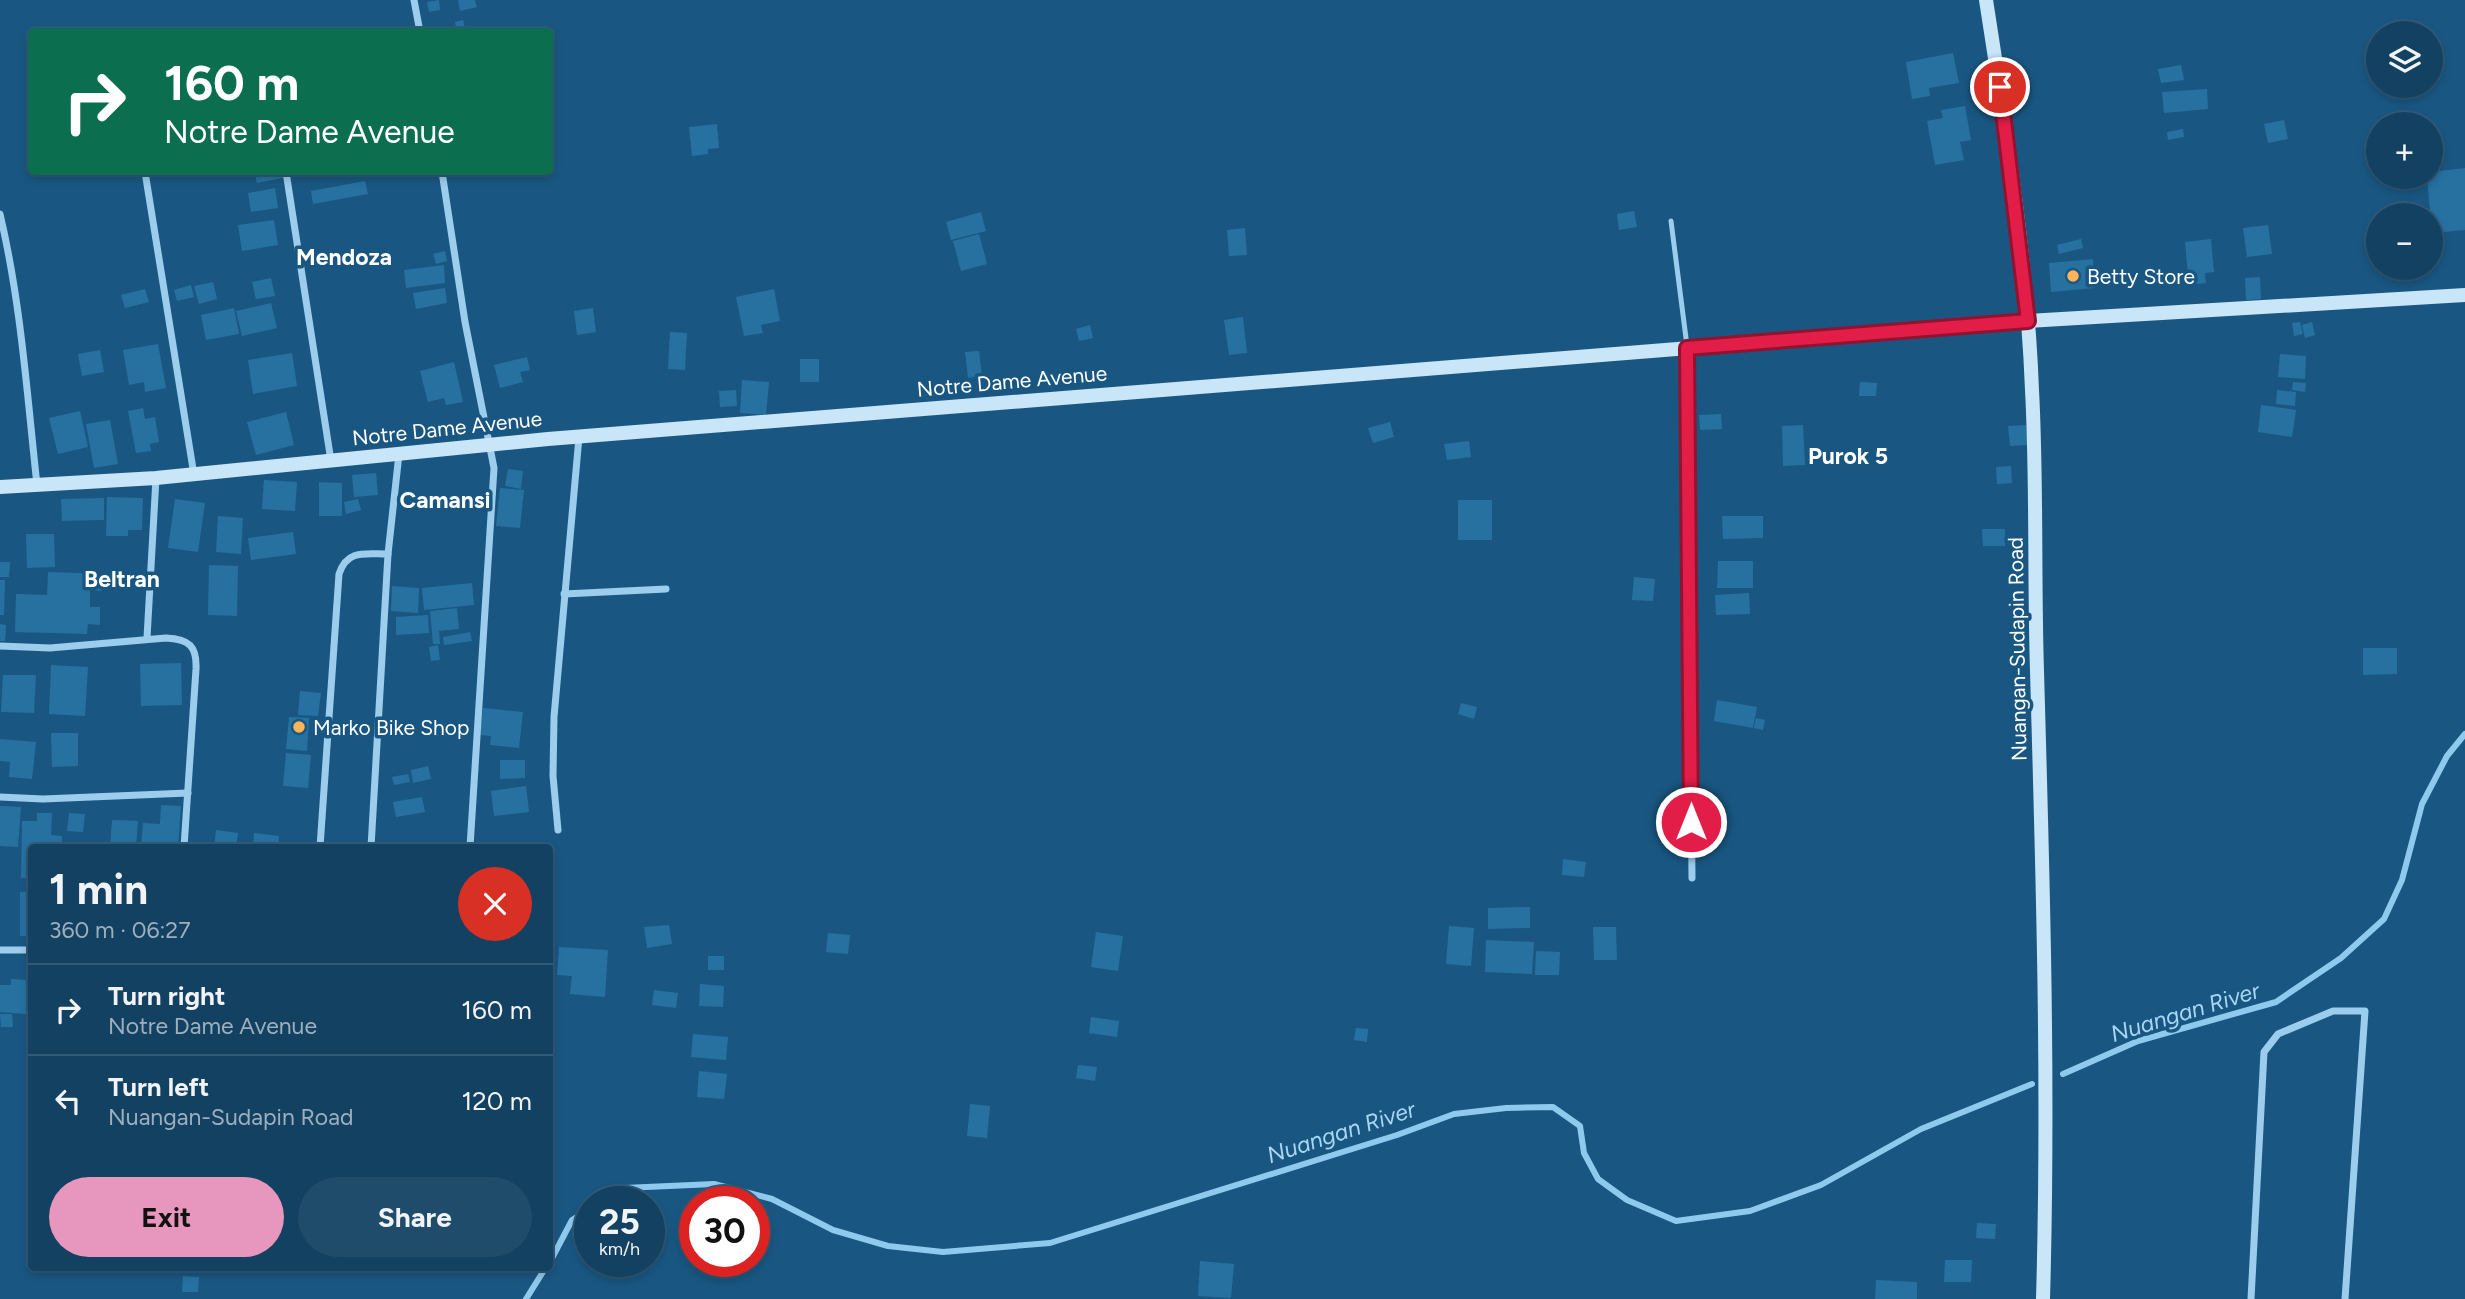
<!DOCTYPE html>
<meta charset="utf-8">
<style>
:root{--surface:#134162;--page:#204c6b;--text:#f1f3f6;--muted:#9dafbe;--line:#325a77;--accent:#e797bd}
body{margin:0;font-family:Figtree,sans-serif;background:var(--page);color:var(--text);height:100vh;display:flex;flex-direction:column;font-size:26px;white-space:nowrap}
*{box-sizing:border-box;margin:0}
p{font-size:23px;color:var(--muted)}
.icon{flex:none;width:38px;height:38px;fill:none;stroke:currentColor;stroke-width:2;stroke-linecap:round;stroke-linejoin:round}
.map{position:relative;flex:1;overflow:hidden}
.side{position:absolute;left:28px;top:844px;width:525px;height:427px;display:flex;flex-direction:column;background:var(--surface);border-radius:7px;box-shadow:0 4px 10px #0003,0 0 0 2px var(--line)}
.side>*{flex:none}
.guide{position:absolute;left:28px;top:28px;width:525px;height:147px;border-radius:7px;box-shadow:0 4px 10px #0003,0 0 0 2px var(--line);background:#0b6e4f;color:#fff;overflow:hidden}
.controls{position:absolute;left:2366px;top:21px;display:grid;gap:14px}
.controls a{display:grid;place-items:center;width:77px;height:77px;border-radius:50%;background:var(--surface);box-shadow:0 4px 10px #0003,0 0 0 2px var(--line);font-size:35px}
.speed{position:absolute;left:574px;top:1186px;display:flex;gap:14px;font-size:35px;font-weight:700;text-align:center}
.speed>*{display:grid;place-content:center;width:91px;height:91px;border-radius:50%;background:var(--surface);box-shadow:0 4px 10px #0003,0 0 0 2px var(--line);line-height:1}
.speed small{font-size:18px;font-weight:400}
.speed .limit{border:10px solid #d22;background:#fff;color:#111}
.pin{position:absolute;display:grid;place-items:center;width:60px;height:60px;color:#fff;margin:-30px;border:4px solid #fff;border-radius:50%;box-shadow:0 2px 7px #0007}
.me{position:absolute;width:77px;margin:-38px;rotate:0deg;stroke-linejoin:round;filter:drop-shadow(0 0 5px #0008)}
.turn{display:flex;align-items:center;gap:24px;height:147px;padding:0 21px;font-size:32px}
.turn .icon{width:91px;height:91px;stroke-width:2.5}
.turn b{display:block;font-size:49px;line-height:60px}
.round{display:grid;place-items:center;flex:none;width:74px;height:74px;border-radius:37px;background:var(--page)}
.head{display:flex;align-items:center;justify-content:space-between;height:119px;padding:0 21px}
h1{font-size:42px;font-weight:700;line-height:52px}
.cta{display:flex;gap:14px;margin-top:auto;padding:14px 21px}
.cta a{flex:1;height:80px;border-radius:42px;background:var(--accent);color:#111;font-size:28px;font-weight:700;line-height:80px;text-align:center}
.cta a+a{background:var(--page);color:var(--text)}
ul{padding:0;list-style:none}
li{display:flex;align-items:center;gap:21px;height:91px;padding:0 21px;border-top:2px solid var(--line)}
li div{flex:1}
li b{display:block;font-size:26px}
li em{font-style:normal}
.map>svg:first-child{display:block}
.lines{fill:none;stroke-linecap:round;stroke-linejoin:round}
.stream{stroke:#8fcaee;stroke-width:6}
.building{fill:#2771a1}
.lane{stroke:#9ccdec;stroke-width:5}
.street{stroke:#9ccdec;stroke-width:7}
.secondary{stroke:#c9e5f8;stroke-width:14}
.route-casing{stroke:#92132f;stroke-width:18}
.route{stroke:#e11d48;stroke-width:12}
.poi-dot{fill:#ffb457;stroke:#195782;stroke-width:2.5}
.labels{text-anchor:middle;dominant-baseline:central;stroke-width:7;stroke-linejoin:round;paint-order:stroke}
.poi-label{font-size:21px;fill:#fff;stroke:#195782;text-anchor:start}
.street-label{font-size:21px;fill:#fff;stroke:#195782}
.neighbourhood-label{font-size:23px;font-weight:bold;fill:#fff;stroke:#195782}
.water-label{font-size:23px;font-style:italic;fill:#a8d6f3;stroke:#195782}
</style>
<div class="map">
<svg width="2465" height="1299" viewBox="0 0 2465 1299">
<rect width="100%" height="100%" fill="#195782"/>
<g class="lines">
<g class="stream">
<path d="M2063,1074L2138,1041L2276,1002L2341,958L2384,919L2402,880L2422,804L2447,756L2465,734"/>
<path d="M600,1202L624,1188L714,1184L772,1199L833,1230L888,1246L943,1252L1050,1243L1397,1135L1454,1114L1506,1108L1553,1107L1580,1126L1584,1153L1598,1179L1627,1200L1676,1221L1750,1211L1821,1185L1921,1129L2032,1084"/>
<path d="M550,1262L572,1220L590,1209"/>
<path d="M526,1299L546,1267"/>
</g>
</g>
<g class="building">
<path d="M439,0L440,10L429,12L427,2Z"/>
<path d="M458,0H475L477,7L460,11Z"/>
<path d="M463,20L466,32H457L455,22Z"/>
<path d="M1953,53L1959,83L1929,88L1930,96L1912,99L1906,62Z"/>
<path d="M2181,65L2184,80L2161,83L2158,69Z"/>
<path d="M2207,89L2208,109L2164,113L2162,92Z"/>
<path d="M1965,106L1971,140L1960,142L1964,160L1935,165L1927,121L1943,118L1941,110Z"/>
<path d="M2284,120L2288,139L2268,143L2264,124Z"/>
<path d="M717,124L719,148L708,149V154L692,156L689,127Z"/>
<path d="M2183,129L2184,137L2168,140L2167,132Z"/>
<path d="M2465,168V230L2432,233L2427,177H2431V172Z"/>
<path d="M254,172H282L283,178L257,183Z"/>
<path d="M365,181L368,194L313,204L311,191Z"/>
<path d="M275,188L278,208L251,212L248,193Z"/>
<path d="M1634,211L1637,227L1619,230L1617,214Z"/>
<path d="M2398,211L2425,212V215H2398Z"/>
<path d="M981,212L986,231L951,240L946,222Z"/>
<path d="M274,220L278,245L242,251L238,225Z"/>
<path d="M2268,225L2272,254L2247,257L2243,228Z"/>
<path d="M1245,228L1247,255L1229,256L1227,230Z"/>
<path d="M979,234L987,264L961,271L953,241Z"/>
<path d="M2081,239L2083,248L2059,254L2057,245Z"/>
<path d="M2211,239L2214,272L2205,273L2206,283L2189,285L2185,242Z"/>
<path d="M445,251L447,261L436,264L433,254Z"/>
<path d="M2093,259L2095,288L2051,292L2049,263Z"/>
<path d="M444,265L445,283L406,288L404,270Z"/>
<path d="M2260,277L2261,299L2246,300L2245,278Z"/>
<path d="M271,278L275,296L256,299L252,282Z"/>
<path d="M213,282L217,299L199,304L194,286Z"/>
<path d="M191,285L194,297L177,301L174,290Z"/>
<path d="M445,288L447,303L416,309L413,293Z"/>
<path d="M145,289L149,302L125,308L121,295Z"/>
<path d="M774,289L780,321L761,325L763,333L744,336L736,297Z"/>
<path d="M271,303L277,328L242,336L236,311Z"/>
<path d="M234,308L239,334L206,340L201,315Z"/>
<path d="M593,308L596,332L577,335L574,311Z"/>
<path d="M1243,317L1247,353L1229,355L1224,320Z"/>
<path d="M2300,322L2303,334L2294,336L2292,323Z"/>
<path d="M2312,322L2315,335L2305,338L2302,325Z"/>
<path d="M1090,325L1093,338L1079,341L1076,329Z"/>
<path d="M670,332L687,333L685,370L668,369Z"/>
<path d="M158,344L166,388L145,392L144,382L129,385L123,350Z"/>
<path d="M100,350L104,372L82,376L78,354Z"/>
<path d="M979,351L982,376L968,378L965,352Z"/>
<path d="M292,353L297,386L253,394L248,360Z"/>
<path d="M2280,354L2306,356L2305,379L2278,377Z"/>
<path d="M527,357L530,370L520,372L523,382L500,388L494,365Z"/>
<rect x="800" y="359" width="19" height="23"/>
<path d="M454,362L463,402L446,405L444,398L428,402L420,371Z"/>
<path d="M742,380L769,382L766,415L740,413Z"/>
<path d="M1860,382L1877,383L1876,396H1859Z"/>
<path d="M2293,382L2306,383L2305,392L2292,390Z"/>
<path d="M736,390L737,406L720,407L719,391Z"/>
<path d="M2277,390L2296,392L2295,406L2276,404Z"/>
<path d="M2261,405L2296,410L2292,437L2258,432Z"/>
<path d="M143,408L145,419L155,417L159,442L150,444L151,451L136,453L128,411Z"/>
<path d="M80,411L88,447L58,454L49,418Z"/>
<path d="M286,412L294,445L256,455L247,422Z"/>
<path d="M1721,414L1722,429L1700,430L1699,415Z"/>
<path d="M110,420L118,464L94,468L86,424Z"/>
<path d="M1390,422L1394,437L1373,443L1368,428Z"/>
<path d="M1803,425L1805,465L1783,466L1782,426Z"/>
<path d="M2026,425L2028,445L2010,446L2008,426Z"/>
<path d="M1469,441L1471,457L1447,460L1444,444Z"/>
<path d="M2011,466L2012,483L1997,484L1996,467Z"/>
<path d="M508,469L523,471L521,489L505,486Z"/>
<path d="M376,473L378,495L354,497L352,475Z"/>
<path d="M264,480L297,482L295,511L262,509Z"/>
<path d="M319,482L342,483V516H319Z"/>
<path d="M500,488L524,490L520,528L496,526Z"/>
<path d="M107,497L143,498L142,530H128V536H106Z"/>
<path d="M104,498V520L62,521L61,499Z"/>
<path d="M175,499L205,503L198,552L168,548Z"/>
<path d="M358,499L361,510L346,514L344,502Z"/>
<rect x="1458" y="500" width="34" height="40"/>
<path d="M218,516L243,518L241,554L216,552Z"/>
<path d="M1722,516H1763V538L1723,539Z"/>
<path d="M1982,529H2005V546H1983Z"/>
<path d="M293,532L296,554L251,560L248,538Z"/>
<path d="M26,534H54L55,567L27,568Z"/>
<path d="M1718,561H1753V588H1717Z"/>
<path d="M0,562H10L9,577H0Z"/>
<path d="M209,565L238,566L237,616L208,615Z"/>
<path d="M48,572L103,574L102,591L90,590V607H100V625L88,624L87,634L15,632L16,594L47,595Z"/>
<path d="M1634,577L1655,579L1653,601L1632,600Z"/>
<path d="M0,580H5L4,615H0Z"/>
<path d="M472,583L474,605L424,610L422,588Z"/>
<path d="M392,586L419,588L418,613L391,611Z"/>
<path d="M1749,593L1750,614L1716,615L1715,595Z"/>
<path d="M457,608L459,629L439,631L440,644H433L430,611Z"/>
<path d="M428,615L429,633L396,635V617Z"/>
<path d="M0,624L6,625L5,641H0Z"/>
<path d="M470,632L472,641L444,645L443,637Z"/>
<path d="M438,645L440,660L431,661L429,647Z"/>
<path d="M2363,648H2397V674L2363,675Z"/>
<path d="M181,663L182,705L141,706L140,664Z"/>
<path d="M51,665L88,667L85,716L49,714Z"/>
<path d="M3,675H36L34,713L1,712Z"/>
<path d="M300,691L321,693L318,716L298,715Z"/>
<path d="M1717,700L1757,707L1753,728L1714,721Z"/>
<path d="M1461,703L1477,707L1474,719L1458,714Z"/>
<path d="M483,708L523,712L519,748L490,745L491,736L480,735Z"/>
<path d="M289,717L309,718L307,751L286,749Z"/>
<path d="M1756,718L1765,720L1763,730L1754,728Z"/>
<path d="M51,733H78V766L52,767Z"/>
<path d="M0,739L36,742L32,779L9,777L10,762L0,761Z"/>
<path d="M286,753L311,755L308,788L283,786Z"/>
<path d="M500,760H525V778L500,779Z"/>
<path d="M428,766L431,779L413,783L411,770Z"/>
<path d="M408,774L410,782L394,785L392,777Z"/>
<path d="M526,786L529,812L494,816L491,791Z"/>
<path d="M422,797L425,812L396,817L393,802Z"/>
<path d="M161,805L181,806L178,847H141L143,823L160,824Z"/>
<path d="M0,806L21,807L18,847L0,846Z"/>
<path d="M37,813H52L51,835L62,836V847H32V878H21L22,821H37Z"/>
<path d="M69,813L85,814L83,832L67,831Z"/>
<path d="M112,820L138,821L136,847H110Z"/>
<path d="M216,830L238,833L236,847H214Z"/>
<path d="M254,833L279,836L278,847H253Z"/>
<path d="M1563,859L1586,862L1584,877L1562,875Z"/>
<path d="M32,891V936H20V892Z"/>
<path d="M1530,907V928L1488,929V908Z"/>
<path d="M669,925L672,944L647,948L644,927Z"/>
<path d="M1449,926L1474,928L1471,966L1446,964Z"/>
<path d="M1593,927H1616L1617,960H1594Z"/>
<path d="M1096,932L1123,936L1118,971L1091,967Z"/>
<path d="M828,933L850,935L848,954L826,952Z"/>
<path d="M1486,940L1534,942L1532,974L1485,972Z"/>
<path d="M559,947L608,950L605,997L570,994L572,976L557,975Z"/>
<path d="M1536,951L1560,952L1559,975H1535Z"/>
<rect x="708" y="956" width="16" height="14"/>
<path d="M11,979L28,980L26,1014L0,1012V985H11Z"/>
<path d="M700,984L724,986L723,1007L699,1006Z"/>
<path d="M654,990L678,993L676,1008L652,1005Z"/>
<path d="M0,1014H12L13,1027H1Z"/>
<path d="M1091,1017L1119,1021L1117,1037L1089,1033Z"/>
<path d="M1356,1028L1368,1029L1367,1042L1354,1040Z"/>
<path d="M693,1034L728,1037L726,1060L691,1057Z"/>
<path d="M1078,1065L1097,1067L1095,1081L1076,1078Z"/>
<path d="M699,1071L727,1074L724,1099L697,1097Z"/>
<path d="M970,1104L990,1106L987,1138L967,1136Z"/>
<path d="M1977,1223L1996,1224L1995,1239L1976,1238Z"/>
<path d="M1945,1260H1972L1971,1282H1944Z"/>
<path d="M1200,1261L1234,1264L1231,1298L1198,1296Z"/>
<path d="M183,1276L199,1277L198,1292H182Z"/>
<path d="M1876,1280L1917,1282V1299H1875Z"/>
</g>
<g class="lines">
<path class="lane" d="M1671,221L1687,346"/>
<g class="street">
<path d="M414,0L420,32"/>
<path d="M145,172L194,475"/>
<path d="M286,172L331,461"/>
<path d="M442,172L465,322L494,468L470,847"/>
<path d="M0,214C21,303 27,394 37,485"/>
<path d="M1687,349L1692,878"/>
<path d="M564,594L666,589"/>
<path d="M147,638L156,478"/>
<path d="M0,646L50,648L166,638C189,639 197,646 196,669L184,847"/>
<path d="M0,797L43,799L188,793"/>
<path d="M558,830L553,776L554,717L579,437"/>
<path d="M320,847L339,574C347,549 365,554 388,554"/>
<path d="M371,847L388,554L399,454"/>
<path d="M0,950H32"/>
<path d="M2251,1299L2264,1052L2278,1034L2333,1011H2365L2345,1299"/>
</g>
<g class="secondary">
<path d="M1986,0C2006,129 2027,259 2032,390C2037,483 2034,577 2037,671C2043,881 2049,1089 2043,1299"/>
<path d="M0,487L156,478L548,439L2028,321L2465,295"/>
</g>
</g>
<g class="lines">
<g class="route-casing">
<path id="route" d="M1691,822L1687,348L2028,321L2000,87"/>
</g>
<use href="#route" class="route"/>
</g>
<g class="poi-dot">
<circle cx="2073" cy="276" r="7"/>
<circle cx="299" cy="727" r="7"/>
</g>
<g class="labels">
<g class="poi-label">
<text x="2087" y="276">Betty Store</text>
<text x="313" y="727">Marko Bike Shop</text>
</g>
<g class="street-label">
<text transform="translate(1012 381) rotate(-5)">Notre Dame Avenue</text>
<text transform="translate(447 428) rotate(-6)">Notre Dame Avenue</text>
<text transform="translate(2017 649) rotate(-91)">Nuangan-Sudapin Road</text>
</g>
<g class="neighbourhood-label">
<text x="344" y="257">Mendoza</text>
<text x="1848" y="456">Purok 5</text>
<text x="445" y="500">Camansi</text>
<text x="122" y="579">Beltran</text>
</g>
<g class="water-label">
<text transform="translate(2185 1012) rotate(-17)">Nuangan River</text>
<text transform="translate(1341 1132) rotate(-18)">Nuangan River</text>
</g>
</g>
</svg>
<div class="controls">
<a><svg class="icon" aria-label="layers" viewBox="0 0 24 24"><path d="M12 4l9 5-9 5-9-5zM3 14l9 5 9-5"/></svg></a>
<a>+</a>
<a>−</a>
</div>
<div class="speed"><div>25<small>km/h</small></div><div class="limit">30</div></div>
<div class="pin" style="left:2000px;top:87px;background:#d93025"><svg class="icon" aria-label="arrive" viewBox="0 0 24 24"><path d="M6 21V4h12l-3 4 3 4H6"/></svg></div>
<svg class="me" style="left:1691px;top:822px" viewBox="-20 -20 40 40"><circle r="17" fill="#e11d48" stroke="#fff" stroke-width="3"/><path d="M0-11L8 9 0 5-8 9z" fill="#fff"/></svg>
<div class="guide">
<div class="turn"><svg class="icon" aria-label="right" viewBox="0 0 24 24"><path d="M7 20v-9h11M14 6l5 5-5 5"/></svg><div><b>160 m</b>Notre Dame Avenue</div></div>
</div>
<section class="side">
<div class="head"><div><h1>1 min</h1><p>360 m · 06:27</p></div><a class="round" style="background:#d93025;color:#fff"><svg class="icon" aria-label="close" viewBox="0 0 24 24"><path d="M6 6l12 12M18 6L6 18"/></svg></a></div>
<ul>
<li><svg class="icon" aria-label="right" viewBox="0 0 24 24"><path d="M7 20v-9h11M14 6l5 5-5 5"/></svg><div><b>Turn right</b><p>Notre Dame Avenue</p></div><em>160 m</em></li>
<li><svg class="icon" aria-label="left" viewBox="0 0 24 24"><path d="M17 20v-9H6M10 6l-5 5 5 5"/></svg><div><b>Turn left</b><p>Nuangan-Sudapin Road</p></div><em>120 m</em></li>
</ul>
<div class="cta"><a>Exit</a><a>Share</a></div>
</section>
</div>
